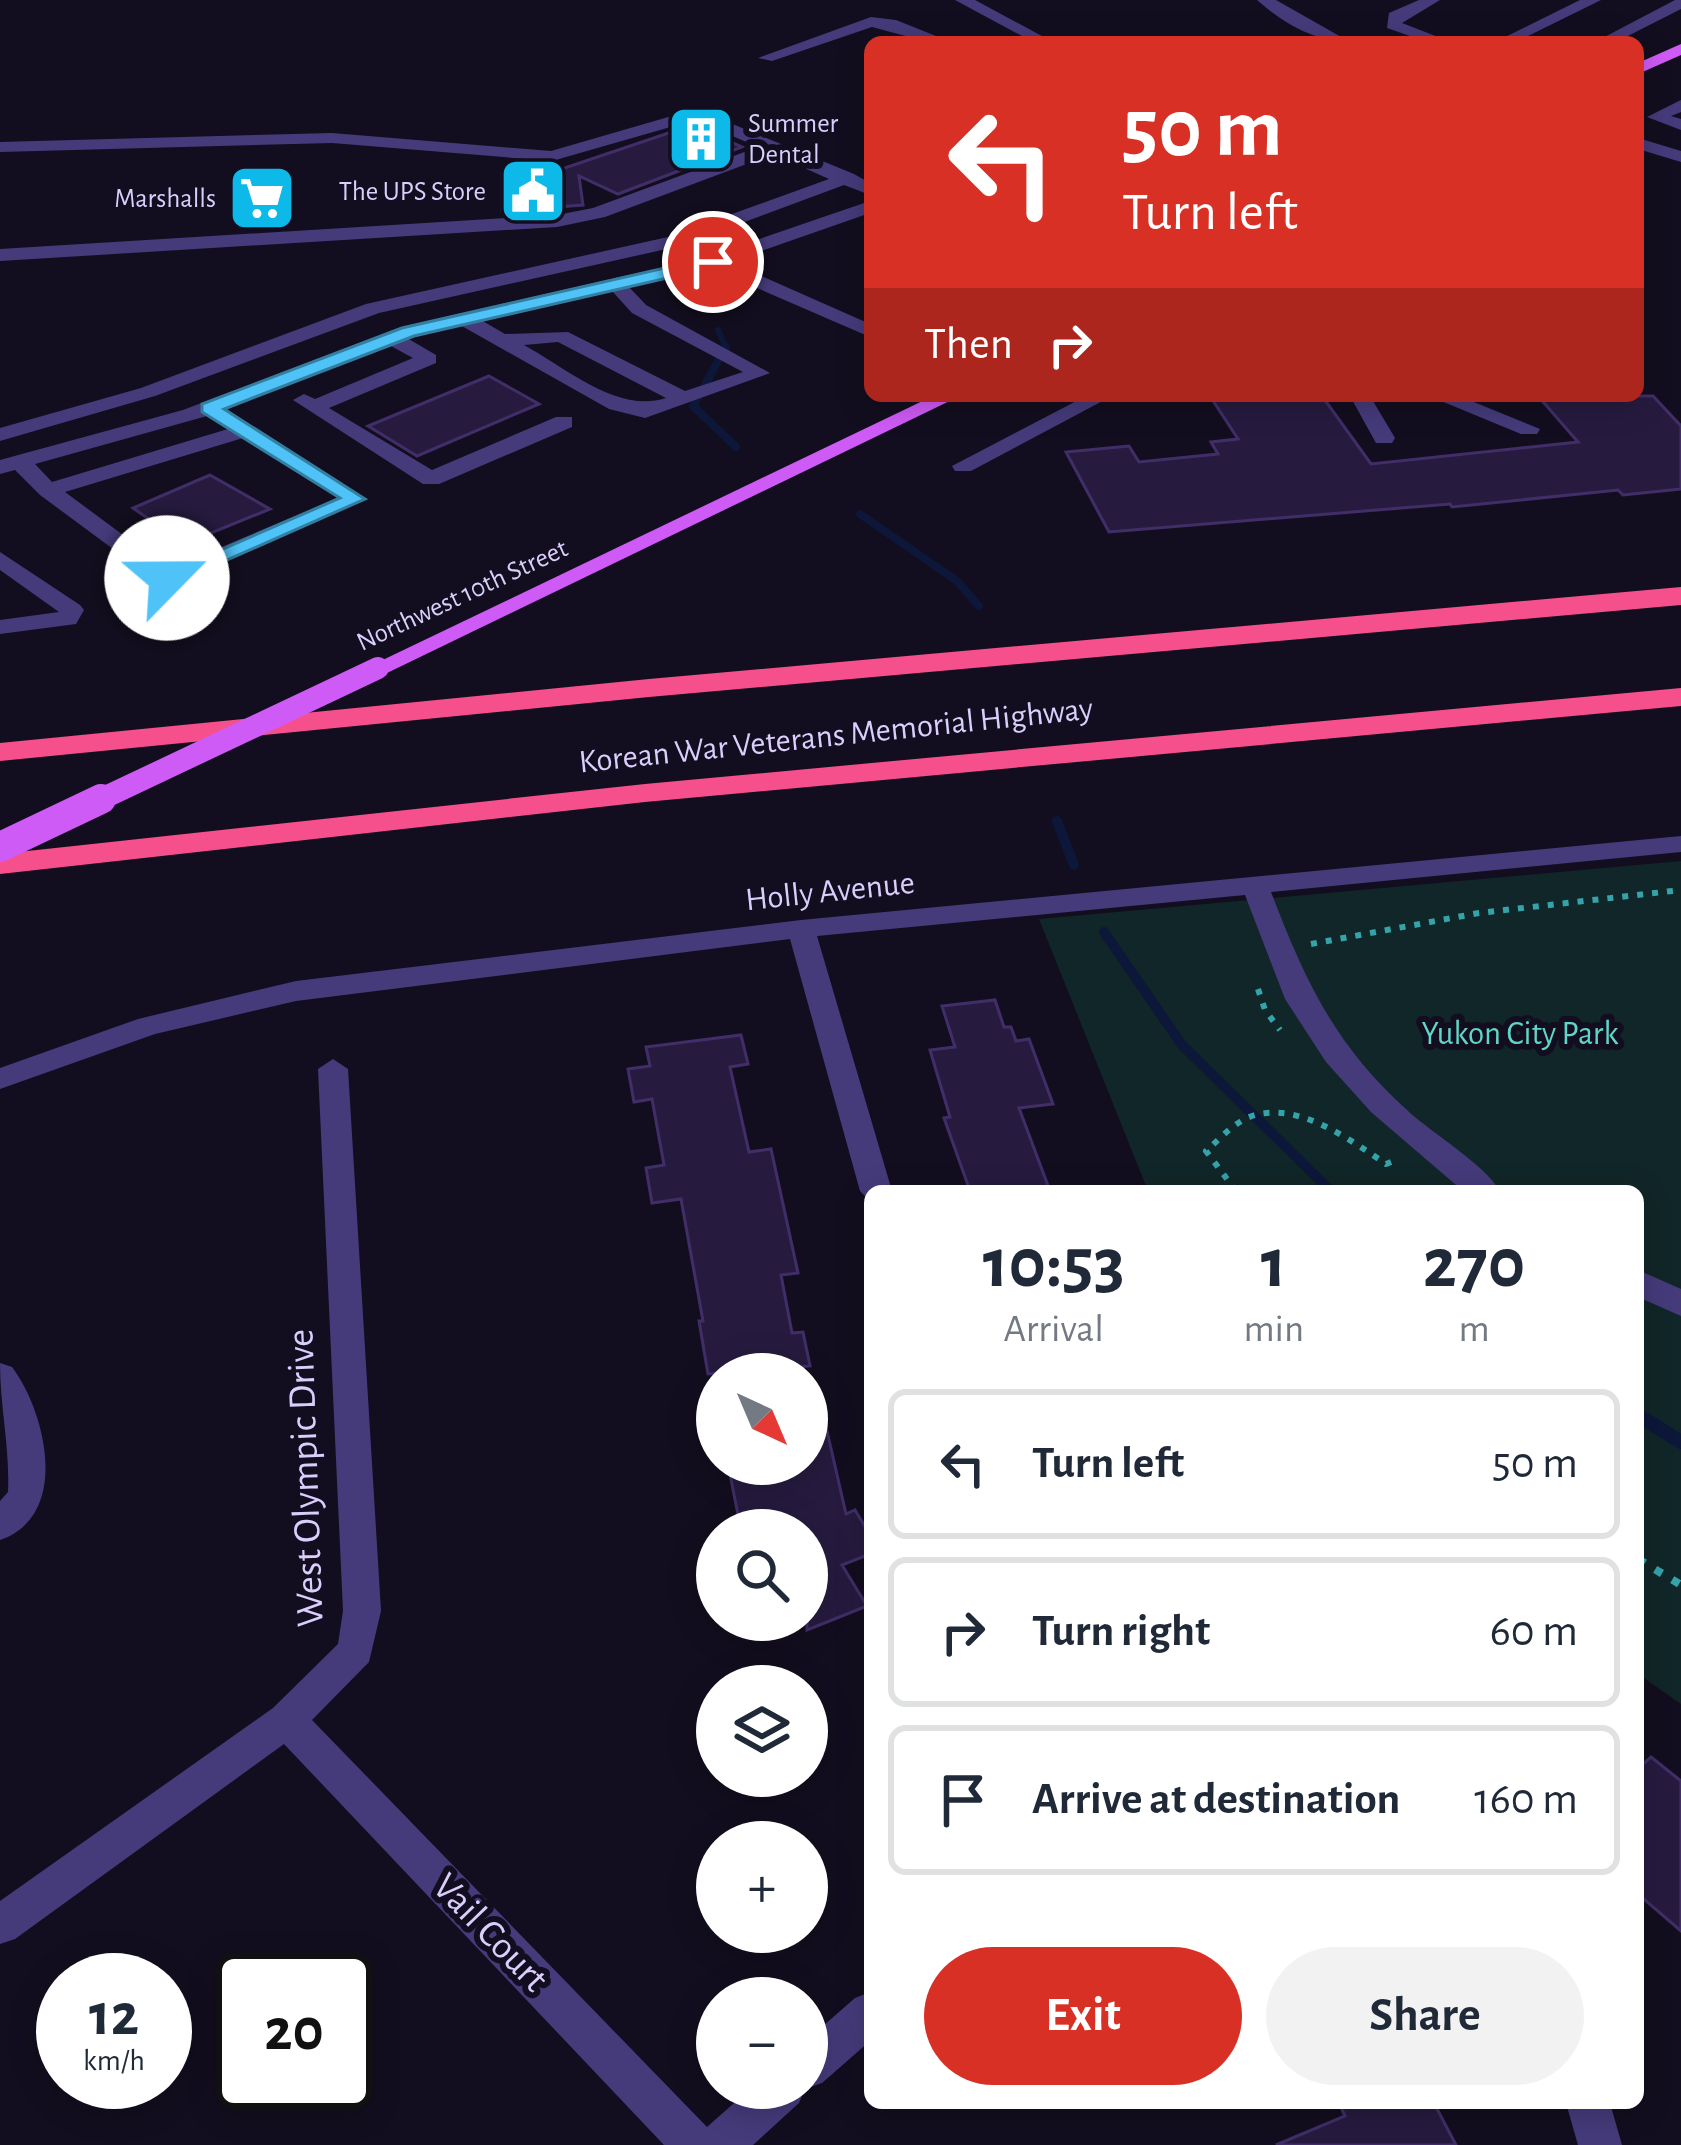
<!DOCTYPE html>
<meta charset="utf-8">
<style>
:root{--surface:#fff;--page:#f2f2f3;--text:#1f2937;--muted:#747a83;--line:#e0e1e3;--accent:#d93025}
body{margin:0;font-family:"Alegreya Sans",sans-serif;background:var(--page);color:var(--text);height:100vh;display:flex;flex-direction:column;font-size:45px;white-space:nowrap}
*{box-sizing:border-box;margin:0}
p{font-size:39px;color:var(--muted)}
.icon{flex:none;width:66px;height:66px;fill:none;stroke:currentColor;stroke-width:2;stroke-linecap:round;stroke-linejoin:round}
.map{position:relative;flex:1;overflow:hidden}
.details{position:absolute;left:864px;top:1185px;width:780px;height:924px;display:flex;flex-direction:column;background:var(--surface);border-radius:18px;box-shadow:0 6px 30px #0003}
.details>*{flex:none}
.banner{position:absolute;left:864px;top:36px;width:780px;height:366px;border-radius:18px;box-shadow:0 6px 30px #0003;background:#d93025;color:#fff;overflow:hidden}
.needle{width:78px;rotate:136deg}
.fabs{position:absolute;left:696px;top:1353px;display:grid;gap:24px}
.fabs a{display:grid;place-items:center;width:132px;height:132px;border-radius:50%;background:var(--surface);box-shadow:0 6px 30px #0003;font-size:60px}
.speed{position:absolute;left:36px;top:1953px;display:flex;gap:24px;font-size:60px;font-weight:700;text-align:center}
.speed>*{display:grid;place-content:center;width:156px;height:156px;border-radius:50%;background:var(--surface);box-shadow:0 6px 30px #0003;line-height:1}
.speed small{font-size:30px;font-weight:400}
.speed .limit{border:6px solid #111;border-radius:18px;background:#fff;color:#111}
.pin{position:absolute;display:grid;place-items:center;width:102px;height:102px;color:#fff;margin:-51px;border:6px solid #fff;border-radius:50%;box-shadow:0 3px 12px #0007}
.me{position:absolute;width:132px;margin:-66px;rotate:67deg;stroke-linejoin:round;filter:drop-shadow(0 0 9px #0008)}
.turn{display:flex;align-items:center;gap:42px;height:252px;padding:0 60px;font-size:54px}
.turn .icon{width:156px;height:156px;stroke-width:2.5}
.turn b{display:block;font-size:84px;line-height:102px}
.then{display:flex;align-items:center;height:114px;padding:0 60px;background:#0003;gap:24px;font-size:45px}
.eta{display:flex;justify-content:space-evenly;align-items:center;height:204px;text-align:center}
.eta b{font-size:72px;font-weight:700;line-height:84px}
.action{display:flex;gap:24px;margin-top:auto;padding:24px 60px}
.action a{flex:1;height:138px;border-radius:72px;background:var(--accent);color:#fff;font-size:48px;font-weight:700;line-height:138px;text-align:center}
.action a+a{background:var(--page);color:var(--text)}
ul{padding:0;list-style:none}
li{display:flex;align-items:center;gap:36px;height:150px;margin:0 24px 18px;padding:0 36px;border:6px solid var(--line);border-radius:18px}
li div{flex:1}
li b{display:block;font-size:45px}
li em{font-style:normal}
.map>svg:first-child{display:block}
.green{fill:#112628}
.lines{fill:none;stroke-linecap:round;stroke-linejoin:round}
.stream-far3{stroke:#0c173a;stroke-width:6}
.stream-far2{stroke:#0c173a;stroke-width:8}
.stream-far1{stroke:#0c173a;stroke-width:10}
.stream{stroke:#0c173a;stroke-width:14}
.building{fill:#261b3f;stroke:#412e69;stroke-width:3}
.path-far1{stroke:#34a3aa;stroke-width:6;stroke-dasharray:6 9;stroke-linecap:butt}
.path{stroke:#34a3aa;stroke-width:8;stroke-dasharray:8 12;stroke-linecap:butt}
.minor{fill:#453b7b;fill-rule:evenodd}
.major{fill:#cf5bf6;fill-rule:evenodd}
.highway{fill:#f5508b;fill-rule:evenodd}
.major-bridge-far1{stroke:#cf5bf6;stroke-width:22}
.major-bridge{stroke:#cf5bf6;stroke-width:30}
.route{fill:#4fc3f7;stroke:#337fa1;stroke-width:3}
.labels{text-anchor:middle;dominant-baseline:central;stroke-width:12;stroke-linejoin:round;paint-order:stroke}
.far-poi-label{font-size:27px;fill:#d9cefc;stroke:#130e1f;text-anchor:end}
.far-street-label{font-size:27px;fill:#d9cefc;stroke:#130e1f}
.street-label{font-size:33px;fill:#d9cefc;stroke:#130e1f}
.park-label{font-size:33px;fill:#5fd7c8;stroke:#130e1f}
.near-street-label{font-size:39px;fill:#d9cefc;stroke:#130e1f}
</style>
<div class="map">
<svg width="1681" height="2145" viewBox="0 0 1681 2145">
<rect width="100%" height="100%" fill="#130e1f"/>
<path class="green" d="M1681,861V1704L1638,1674V1191H1148L1039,919Z"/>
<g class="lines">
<path class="stream-far3" d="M718,330L727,350"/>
<g class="stream-far2">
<path d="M726,347L693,406L736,447"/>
<path d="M860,514L957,581L979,606"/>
</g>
<g class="stream-far1">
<path d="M1057,821L1074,865"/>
<path d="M1104,932L1182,1045L1331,1191"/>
</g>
<path class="stream" d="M1638,1415L1681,1442"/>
</g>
<g class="building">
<path d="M692,125L742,147L618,194L579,176L583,205L502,211V174L553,172Z"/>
<path d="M489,376L539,404L417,456L368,426Z"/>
<path d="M1210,396H1322L1371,464L1578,442L1538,396H1653L1681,426V489L1623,495L1618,490L1452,507L1450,504L1109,532L1066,452L1129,446L1139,462L1218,454L1211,442L1238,439Z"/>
<path d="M210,475L270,509L189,542L180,541L133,508Z"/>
<path d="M995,1000L1004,1027H1011L1016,1041L1029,1039L1053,1104L1019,1108L1050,1191H970L944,1118L950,1117L930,1050L955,1047L942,1006Z"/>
<path d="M741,1035L748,1064L730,1067L749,1152L771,1149L798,1273L781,1275L792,1333L803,1332L810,1366L708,1374L699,1321H703L681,1199L652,1203L646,1168L664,1165L652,1099L634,1102L628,1069L650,1066L646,1047Z"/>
<path d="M819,1396L846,1514L855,1510L870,1535V1554L842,1565L867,1606L807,1630V1530H741L728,1464H807V1398Z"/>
<path d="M1651,1757L1681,1781V1931L1638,1894V1769Z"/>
<path d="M1339,2103H1434L1456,2145H1276L1345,2116Z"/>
</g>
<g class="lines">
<g class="path-far1">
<path d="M1311,944L1479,913L1681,890"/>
<path d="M1258,989L1265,1010L1280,1030"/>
<path d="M1236,1191L1206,1151C1220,1139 1234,1122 1252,1116C1299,1101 1350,1140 1386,1164L1398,1159"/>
</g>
<path class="path" d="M1638,1559L1681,1585"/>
<g class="minor">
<path d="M955,0H975L1053,42H1033Z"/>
<path d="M1257,0H1276L1350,42C1315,42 1283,23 1257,0Z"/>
<path d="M1419,0H1440L1402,23L1451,42H1427L1387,28L1389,13Z"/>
<path d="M1580,0H1601L1516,42H1495Z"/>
<path d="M1675,0H1681V9L1616,42H1595Z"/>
<path d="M871,17L896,20L951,42H928L872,27L772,61L758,58Z"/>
<path d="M1681,100V112L1671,116L1681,119V130L1647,117Z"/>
<path d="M696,109L854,174L870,183V195L844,185L680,246L379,313L155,396L0,441V428L141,388L366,304L668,237L829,179L773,154L605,217L557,227L0,261V249L557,215L593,208L758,147L695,120L552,161L332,143L0,152V142L332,133L551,151Z"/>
<path d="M1638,138L1681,151V162L1638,149Z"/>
<path d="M870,201V213L730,262L870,324V337L711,268L629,287L646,305L770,373L645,418L609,409L460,325L407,338L436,355V363L329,408L432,470L556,417H572V427L439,484H423L293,400L304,394L315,399L413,358L389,345L225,409L366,499L175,583H159L40,495L15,470L0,474V460L183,410L401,327L707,257ZM612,291L632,313L743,372L685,391L568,332L505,334L481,320ZM558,342L666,398C618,414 566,368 524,345ZM207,416L228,429L52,482L35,464ZM243,438L338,498L169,569L65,492Z"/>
<path d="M1086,396H1112L971,471H955L952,466Z"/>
<path d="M1350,396H1370L1395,438L1392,443H1376Z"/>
<path d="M1429,396H1459L1540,429L1537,434H1521Z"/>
<path d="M0,552L80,605L84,610L76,624L0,634V620L59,612L0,570Z"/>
<path d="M1681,836V852L1271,892C1306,983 1335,1045 1408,1111C1433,1134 1484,1164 1500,1191H1463L1371,1112L1326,1062L1285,999L1245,895L817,936L892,1191H870V1201L860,1191L790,939L296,1001L155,1034L0,1089V1068L138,1019L296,981L801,920Z"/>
<path d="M333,1059L348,1069L381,1611L369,1662L312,1720L707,2127L751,2088H807V2040L855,1998L870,1992V2041L822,2083L805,2089L799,2103L753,2145H664L284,1744L15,1939L0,1944V1901L273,1708L338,1644L343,1611L318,1069Z"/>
<path d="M1638,1270L1681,1289V1316L1638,1297Z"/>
<path d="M0,1363L12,1367C46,1412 71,1516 0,1540V1501L8,1492C10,1448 0,1407 0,1363Z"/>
<path d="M1566,2103H1610L1622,2145H1578Z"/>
</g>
<g class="major">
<path d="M1681,44V55L1638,74V63Z"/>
<path d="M933,396H960L387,673L378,675L366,668Z"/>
</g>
<g class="highway">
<path d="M1681,587V605L649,697L0,761V743L649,679Z"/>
<path d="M1681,688V706L645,802L0,874V854L645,784Z"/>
</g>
<path class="major-bridge-far1" d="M95,802L378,668"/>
<path class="major-bridge" d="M0,847L101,799"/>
</g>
<path class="route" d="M713,257L722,262L720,266L414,336L224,409L365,499L175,583L167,585L156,578L340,498L202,412V404L402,328Z"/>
<defs>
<g id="building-square" transform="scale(3.45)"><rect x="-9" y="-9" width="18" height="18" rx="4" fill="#0db9e9" stroke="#130e1f"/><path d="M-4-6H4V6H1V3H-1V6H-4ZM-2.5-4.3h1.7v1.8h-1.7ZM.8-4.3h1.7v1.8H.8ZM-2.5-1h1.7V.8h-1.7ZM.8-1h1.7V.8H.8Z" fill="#fff"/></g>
<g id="civic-square" transform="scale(3.45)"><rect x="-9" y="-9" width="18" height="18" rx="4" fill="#0db9e9" stroke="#130e1f"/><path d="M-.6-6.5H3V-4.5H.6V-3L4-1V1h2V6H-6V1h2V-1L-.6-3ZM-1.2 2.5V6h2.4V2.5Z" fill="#fff"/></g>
<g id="supermarket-square" transform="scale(3.45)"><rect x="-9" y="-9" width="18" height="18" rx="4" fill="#0db9e9" stroke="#130e1f"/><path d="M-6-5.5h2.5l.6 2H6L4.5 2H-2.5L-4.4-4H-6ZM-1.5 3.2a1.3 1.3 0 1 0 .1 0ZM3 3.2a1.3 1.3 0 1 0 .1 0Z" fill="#fff"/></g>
</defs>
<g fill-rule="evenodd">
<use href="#building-square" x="701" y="139"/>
<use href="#civic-square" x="533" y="191"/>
<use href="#supermarket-square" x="262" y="198"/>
</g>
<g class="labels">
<g class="far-poi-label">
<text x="748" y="123" text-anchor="start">Summer<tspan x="748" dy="31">Dental</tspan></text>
<text x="486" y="191">The UPS Store</text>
<text x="216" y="198">Marshalls</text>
</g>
<g class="far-street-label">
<text transform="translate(462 595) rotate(-25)">Northwest 10th Street</text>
</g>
<g class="street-label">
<text transform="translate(836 736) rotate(-6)">Korean War Veterans Memorial Highway</text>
<text transform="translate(830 892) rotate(-6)">Holly Avenue</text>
</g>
<g class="park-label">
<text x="1520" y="1034">Yukon City Park</text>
</g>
<g class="near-street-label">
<text transform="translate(306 1478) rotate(-92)">West Olympic Drive</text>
<text transform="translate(490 1933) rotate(46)">Vail Court</text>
</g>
</g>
</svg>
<div class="fabs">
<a><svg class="needle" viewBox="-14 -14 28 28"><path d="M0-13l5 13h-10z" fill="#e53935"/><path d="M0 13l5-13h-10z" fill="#747a83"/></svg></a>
<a><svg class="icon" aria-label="search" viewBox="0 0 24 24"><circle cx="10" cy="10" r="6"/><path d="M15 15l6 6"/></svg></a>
<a><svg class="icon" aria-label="layers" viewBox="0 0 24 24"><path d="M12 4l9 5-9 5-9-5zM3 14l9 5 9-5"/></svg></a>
<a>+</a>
<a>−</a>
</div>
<div class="speed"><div>12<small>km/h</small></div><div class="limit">20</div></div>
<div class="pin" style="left:713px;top:262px;background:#d93025"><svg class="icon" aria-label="arrive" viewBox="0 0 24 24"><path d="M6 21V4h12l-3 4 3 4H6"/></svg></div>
<svg class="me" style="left:167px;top:578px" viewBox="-20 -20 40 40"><circle r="19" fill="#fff"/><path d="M0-13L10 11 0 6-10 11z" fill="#4fc3f7"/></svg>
<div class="banner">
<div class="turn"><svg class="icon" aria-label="left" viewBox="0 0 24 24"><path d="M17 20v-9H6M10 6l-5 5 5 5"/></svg><div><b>50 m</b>Turn left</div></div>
<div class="then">Then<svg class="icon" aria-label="right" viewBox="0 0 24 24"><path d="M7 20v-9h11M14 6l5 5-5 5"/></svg></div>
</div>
<section class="details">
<div class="eta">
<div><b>10:53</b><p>Arrival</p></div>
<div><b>1</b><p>min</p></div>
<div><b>270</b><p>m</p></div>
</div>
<ul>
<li><svg class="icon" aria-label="left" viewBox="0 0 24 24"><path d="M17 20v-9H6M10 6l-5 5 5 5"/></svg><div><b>Turn left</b></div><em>50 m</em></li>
<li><svg class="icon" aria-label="right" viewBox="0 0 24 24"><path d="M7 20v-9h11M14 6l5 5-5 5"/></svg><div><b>Turn right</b></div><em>60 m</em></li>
<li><svg class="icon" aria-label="arrive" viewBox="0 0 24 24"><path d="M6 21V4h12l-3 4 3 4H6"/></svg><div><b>Arrive at destination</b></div><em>160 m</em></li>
</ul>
<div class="action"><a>Exit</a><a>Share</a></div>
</section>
</div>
